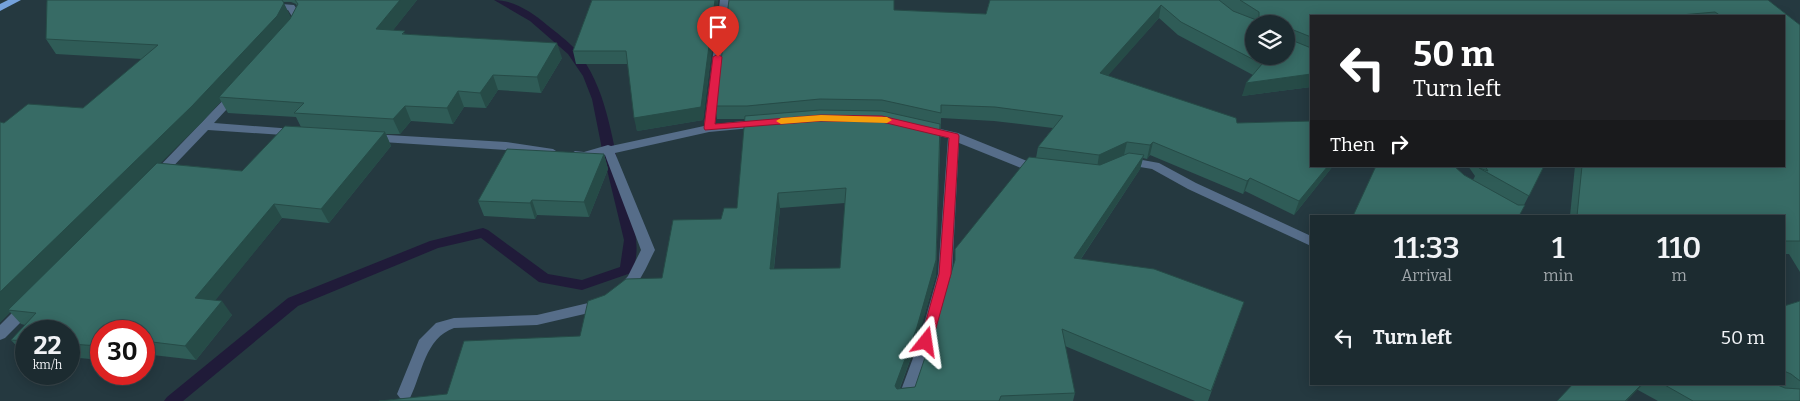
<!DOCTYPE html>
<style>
:root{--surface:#1c2b30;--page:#253338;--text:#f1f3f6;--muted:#a0a7ab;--line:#3a474c}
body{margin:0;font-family:Bitter,serif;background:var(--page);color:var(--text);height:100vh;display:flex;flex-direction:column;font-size:19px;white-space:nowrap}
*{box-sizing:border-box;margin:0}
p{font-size:16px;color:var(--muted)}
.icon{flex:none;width:28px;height:28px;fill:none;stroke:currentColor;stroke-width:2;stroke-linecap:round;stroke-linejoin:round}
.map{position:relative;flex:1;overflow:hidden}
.side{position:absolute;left:1310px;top:215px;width:475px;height:170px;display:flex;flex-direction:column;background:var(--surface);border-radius:0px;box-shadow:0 2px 12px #0003,0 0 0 1px var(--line)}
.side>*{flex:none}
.banner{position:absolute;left:1310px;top:15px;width:475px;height:152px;border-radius:0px;box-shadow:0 2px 12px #0003,0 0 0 1px var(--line);background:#202124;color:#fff;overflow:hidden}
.fabs{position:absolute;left:1245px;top:15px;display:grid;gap:10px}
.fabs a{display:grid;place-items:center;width:50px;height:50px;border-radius:50%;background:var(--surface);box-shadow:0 2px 12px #0003,0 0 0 1px var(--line);font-size:25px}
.speed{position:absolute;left:15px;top:320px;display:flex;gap:10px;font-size:25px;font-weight:700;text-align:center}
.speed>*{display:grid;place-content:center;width:65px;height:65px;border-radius:50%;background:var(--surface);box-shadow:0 2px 12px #0003,0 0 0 1px var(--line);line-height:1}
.speed small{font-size:12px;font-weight:400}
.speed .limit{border:8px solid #d22;background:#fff;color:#111}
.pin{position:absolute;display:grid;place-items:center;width:42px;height:42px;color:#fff;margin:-51px -21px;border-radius:50% 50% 50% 0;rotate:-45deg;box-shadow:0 0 5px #0007}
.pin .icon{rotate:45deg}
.me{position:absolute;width:55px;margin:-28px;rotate:15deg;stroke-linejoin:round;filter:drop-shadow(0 0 4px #0008)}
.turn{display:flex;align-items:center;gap:18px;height:105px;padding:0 20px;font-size:22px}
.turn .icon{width:65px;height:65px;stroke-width:2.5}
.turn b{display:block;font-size:35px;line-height:42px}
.then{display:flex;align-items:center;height:48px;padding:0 20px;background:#0003;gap:10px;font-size:19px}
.eta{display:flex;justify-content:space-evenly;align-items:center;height:85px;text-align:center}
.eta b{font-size:30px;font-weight:600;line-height:35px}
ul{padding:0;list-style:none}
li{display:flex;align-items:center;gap:15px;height:75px;padding:0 20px}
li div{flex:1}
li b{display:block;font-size:19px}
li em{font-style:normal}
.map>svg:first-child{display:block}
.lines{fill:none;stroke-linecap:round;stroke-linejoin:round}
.stream{fill:#201b39;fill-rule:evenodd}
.minor{fill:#566d89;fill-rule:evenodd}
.major{fill:#74a2dc;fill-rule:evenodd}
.wall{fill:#2f5c57;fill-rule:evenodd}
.shaded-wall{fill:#264b47}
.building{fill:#376b65;stroke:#264b47;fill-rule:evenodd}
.route{fill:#e11d48;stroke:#92132f}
.slow{fill:#f59e0b}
</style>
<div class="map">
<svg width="1800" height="401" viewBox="0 0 1800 401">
<rect width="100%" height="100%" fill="#253940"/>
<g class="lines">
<path class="stream" d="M494,0C514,0 533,13 547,25C557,33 568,41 576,50C607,87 611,137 622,181C629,208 645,247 631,273L582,290L544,283L539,282L481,238L438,248L298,306L183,401H164L167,397L288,298L430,241L483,228L488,230L548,274L582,280L620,267L624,240L602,149L592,99L583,76L568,54L530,21Z"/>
<g class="minor">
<path d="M720,0H730L715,124L762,119L768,123L762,127L709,132L615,153L655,250C648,263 634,300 617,295L615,291L628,276L641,250L605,155L584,160L571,158L569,155L575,151L584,152L608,145L611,146L704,126Z"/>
<path d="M269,3L294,5L303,18L298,27H290L289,25L293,18L288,10L266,8V4Z"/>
<path d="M234,92L240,95L214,123L294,129L298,130L300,133L298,136L208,130L162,178H154L152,175L154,172L230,93Z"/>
<path d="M923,125L958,133L1027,161L1043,163L1045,166L1039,170L1021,168L959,143L952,274L933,342L913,401H897L919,342L938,274L948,138L919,132L917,129Z"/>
<path d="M371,134L506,142L553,149L559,153L553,157L506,150L367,141L365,138L367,135Z"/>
<path d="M1126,157L1159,163L1196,183L1311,236V246L1188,189L1152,169L1122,164L1120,161L1122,158Z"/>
<path d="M601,300L606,301L608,305L606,309L537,325L454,328C425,338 422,374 410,398L405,400L400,398L397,394L419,340L436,323L454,318L537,315Z"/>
<path d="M26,303L31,304L33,308L31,312L5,338L0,340V325L21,304Z"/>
</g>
<path class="major" d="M8,0H21L0,11V4Z"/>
</g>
<g class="wall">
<path d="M47,0H417L393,30L406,34L562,58L541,93L498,90L486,108L464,107L453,124L411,121L400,134H386L391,146L329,223L282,218L215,300L232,315L196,360L144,354V331H101V360L69,357V331H26V354H24L11,340L25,325L21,324L10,312L0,322V122L4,123L83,108L142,59L56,54L46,39ZM283,2H291L296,4L297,6L291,18ZM221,101L228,113L296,117L301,127L242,171L160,163L202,122Z"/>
<path d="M592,0H718L703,120L637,131L628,64H576L573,51Z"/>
<path d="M990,0H1768L1800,25V272L1789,254H1784V216H1570L1575,166H1784V16H1311V87L1242,96L1253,75L1178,35L1159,18L1107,76L1237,123L1333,166L1294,215L1245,191L1243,194L1150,155L1147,159L1143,158L1140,169L1081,259L1244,302L1208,401H1195L1065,346L1075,393L1073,401H379L447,394L580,336L662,278L721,219L737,208L745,119H717L715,106L895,10L986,14ZM941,118L994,121L1053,128L1038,147L1036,158L915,387L900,388L917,341L936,275ZM845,203L840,268L774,269L780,208Z"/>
<path d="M604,154L608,169L589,217L537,215L535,219L484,216L478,201Z"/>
<path d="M1468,166H1544L1524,205L1519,216L1464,175L1473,180L1475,176Z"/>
<path d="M1800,301V401H1658L1638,390L1573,384H1784V306Z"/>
</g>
<g class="shaded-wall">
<path d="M400,0H417L382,44L376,29Z"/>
<path d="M715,0H718L703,120L637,131L634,118Z"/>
<path d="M284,3L291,18L219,97L221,101L202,122L12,311L8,310L10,312L0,322V292Z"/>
<path d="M1161,5L1159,18L1098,87L1100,73Z"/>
<path d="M557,43L562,58L541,93L537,77Z"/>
<path d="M1311,74V87L1242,96L1246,83Z"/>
<path d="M493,75L498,90L486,108L480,93Z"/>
<path d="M458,91L464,107L453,124L447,108Z"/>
<path d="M405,106L411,121L400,134L393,119Z"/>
<path d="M385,132L391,146L329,223L321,209Z"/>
<path d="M1127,142L1124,155L1097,168L1099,155Z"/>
<path d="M1153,142L1150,155L1147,159L1150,145Z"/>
<path d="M604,154L608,169L589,217L584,202Z"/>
<path d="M1144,155L1140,169L1072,272L1074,258Z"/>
<path d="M1328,166H1333L1294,215L1299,201Z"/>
<path d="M1250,178L1245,191L1243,194L1247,181Z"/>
<path d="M778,193L780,208L772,284L770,269Z"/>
<path d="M532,200L537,215L535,219L530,203Z"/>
<path d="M274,204L282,218L206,312L195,298Z"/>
<path d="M936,260V275L917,341L895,400V386Z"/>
<path d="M222,301L232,315L196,360L185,346Z"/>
<path d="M1642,384H1643L1627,401H1625Z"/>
</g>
<g class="building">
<path d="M47,0H282L284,3L277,16L192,106L0,292V122L4,123L28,104L83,108L158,45L46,39Z"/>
<path d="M295,0H400L376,29L405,31L402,34L557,43L537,77L493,75L480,93L458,91L447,108L405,106L393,119L294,113L304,103L219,97L290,19L298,4Z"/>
<path d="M592,0H715L701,107L634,118L626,51H573Z"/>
<path d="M729,0H894V10L986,14L990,0H1219L1233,11L1259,21V12L1240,0H1768L1800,25V241H1784V216H1577L1582,166H1784V16H1721L1715,12L1669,16H1311V37L1291,29L1288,31L1289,39L1311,48V74L1246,83L1262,64L1181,22L1161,5L1100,73L1236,118L1237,123L1311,121V166H1328L1299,201L1250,178L1247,181L1153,142L1150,145L1127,142L1099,155L1038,147L1063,116L995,107L941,105V113L882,100L820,99L747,106H715ZM1254,24H1286V56H1254Z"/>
<path d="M820,110L882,111L940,124L936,260L917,327L895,386L897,389L915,387L935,328L955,260V249L1029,157L1100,165L1129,153L1144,155L1074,258L1154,269L1244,302L1211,391L1062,329L1075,393L1001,396L999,401H379L447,394L464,341L580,336L588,301L605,295L626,279L662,278L673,220L721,219L724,208H737L745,116ZM846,188L840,268L770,269L778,193Z"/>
<path d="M285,126L385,132L321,209L274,204L195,298L222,301L185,346L144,341V331H101V346L69,344V331H26V341L11,340L36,313L8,310L157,163L242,171Z"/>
<path d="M507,149L604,154L584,202L532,200L530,203L478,201Z"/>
<path d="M1376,166H1454L1464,175L1518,205H1525L1519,216H1353Z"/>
<path d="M1485,166H1544L1529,196L1479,168L1488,171Z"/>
<path d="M1800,301V381L1791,374L1784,371V306Z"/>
<path d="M1573,384H1642L1625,401H1557Z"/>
<path d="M1663,384H1775L1785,388L1800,389V401H1693Z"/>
</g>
<path class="route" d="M718,54L722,57L715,124L821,115L882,116L958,134L959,136L951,274L931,346L926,347L922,346L920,342L939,274L949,138L882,122L821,121L705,130L704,128L713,57Z"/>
<path class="slow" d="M821,115L887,117L892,120L887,123L821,121L781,124L776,121L781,118Z"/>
</svg>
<div class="fabs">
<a><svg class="icon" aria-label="layers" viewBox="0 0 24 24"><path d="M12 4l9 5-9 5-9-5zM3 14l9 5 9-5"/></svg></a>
</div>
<div class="speed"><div>22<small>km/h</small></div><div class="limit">30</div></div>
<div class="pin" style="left:718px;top:57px;background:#d93025"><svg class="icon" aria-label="arrive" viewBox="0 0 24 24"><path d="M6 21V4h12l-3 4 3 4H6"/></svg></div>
<svg class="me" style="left:926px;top:342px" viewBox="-20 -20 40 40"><path d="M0-17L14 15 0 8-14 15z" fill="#e11d48" stroke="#fff" stroke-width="4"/></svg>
<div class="banner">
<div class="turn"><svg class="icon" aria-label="left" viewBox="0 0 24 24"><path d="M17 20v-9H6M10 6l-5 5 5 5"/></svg><div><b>50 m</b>Turn left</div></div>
<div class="then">Then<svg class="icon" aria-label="right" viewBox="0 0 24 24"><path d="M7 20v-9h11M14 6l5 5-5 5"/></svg></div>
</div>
<section class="side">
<div class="eta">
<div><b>11:33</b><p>Arrival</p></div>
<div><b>1</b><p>min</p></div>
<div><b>110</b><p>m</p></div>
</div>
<ul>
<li><svg class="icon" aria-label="left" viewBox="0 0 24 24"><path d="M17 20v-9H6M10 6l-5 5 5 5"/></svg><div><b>Turn left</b></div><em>50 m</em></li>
</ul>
</section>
</div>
